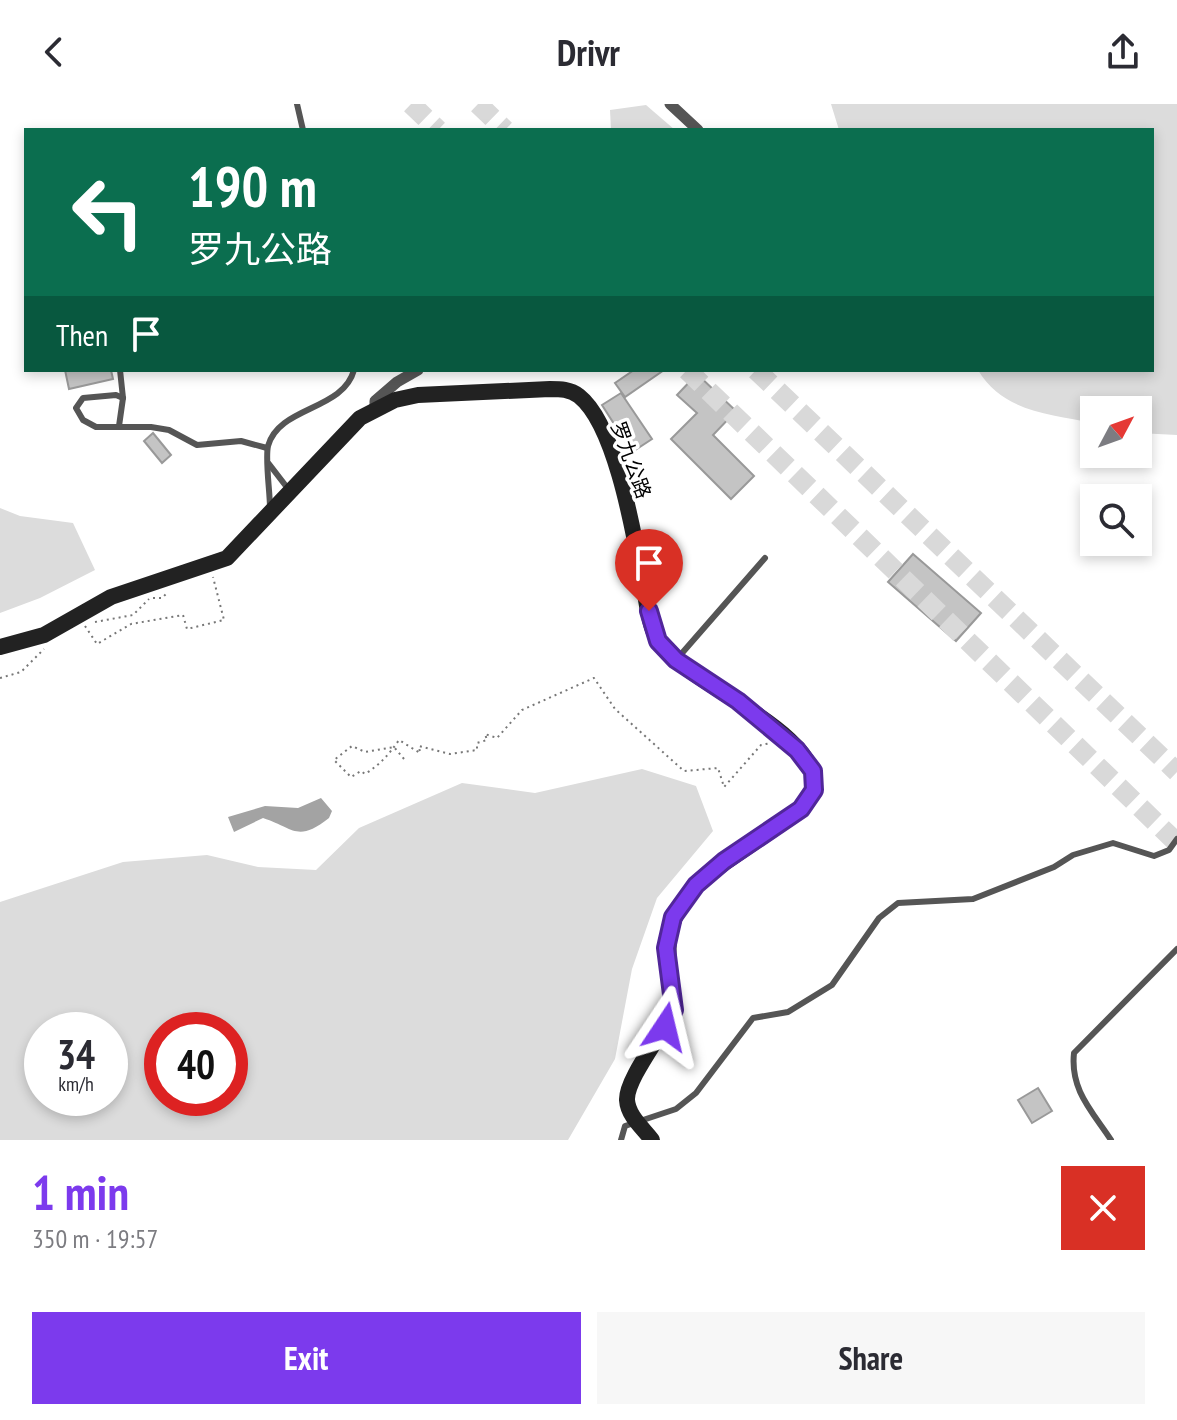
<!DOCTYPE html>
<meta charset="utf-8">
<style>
:root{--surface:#fff;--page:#f7f7f7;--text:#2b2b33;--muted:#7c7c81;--accent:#7c3aed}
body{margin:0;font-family:"PT Sans Narrow","Noto Sans SC",sans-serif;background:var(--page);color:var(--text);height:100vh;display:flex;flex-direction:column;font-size:30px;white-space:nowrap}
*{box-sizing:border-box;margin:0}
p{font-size:26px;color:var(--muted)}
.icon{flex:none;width:44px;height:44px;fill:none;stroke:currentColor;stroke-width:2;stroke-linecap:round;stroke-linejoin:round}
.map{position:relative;height:1036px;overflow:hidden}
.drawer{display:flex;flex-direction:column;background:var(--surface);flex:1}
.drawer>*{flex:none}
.hud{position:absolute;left:24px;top:24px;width:1130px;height:244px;border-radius:0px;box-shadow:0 4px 12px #0003;background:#0b6e4f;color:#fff;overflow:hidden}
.needle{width:52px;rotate:49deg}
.fabs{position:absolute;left:1080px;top:292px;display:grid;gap:16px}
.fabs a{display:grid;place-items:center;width:72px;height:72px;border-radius:0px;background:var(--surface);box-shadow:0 4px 12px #0003;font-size:40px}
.speed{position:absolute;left:24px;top:908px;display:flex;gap:16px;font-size:40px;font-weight:700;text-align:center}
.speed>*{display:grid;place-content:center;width:104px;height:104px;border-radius:50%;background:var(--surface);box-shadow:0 4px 12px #0003;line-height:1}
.speed small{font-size:20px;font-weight:400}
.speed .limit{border:12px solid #d22;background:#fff;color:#111}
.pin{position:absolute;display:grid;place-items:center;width:68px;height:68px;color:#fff;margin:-82px -34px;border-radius:50% 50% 50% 0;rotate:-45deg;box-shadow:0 0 8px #0007}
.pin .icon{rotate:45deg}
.me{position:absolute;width:88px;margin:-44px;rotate:10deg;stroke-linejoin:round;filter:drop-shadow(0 0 6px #0008)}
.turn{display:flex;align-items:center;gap:28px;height:168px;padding:0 32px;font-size:36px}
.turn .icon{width:104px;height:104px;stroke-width:2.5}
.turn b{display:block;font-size:56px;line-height:68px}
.then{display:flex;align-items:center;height:76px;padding:0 32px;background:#0003;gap:16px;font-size:30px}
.round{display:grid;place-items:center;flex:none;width:84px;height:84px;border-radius:0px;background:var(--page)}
.summary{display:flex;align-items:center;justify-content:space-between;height:136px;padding:0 32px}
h1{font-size:48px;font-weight:600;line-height:60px;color:var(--accent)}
.cta{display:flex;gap:16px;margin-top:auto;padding:16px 32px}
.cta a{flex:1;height:92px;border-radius:0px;background:var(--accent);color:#fff;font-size:32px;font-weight:600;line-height:92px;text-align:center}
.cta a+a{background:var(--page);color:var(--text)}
header{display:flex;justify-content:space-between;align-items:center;height:104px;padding:0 32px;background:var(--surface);font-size:36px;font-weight:600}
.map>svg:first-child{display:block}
.green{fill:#dcdcdc;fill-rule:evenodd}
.water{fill:#a3a3a3}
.building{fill:#c4c4c4;stroke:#999;stroke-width:2}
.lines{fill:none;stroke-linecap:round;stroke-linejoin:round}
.highway-tunnel{stroke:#d9d9d9;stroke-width:20;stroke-dasharray:20 10;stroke-linecap:butt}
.path{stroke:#777;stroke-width:2;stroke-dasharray:2 4;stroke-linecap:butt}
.lane{stroke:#555;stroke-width:6}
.street{stroke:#555;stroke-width:11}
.secondary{stroke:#222;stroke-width:16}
.route-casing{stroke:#51269a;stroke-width:20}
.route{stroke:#7c3aed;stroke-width:14}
.labels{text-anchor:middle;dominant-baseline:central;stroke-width:7;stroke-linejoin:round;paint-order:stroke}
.street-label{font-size:20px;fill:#000;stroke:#fff}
</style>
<header><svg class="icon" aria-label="back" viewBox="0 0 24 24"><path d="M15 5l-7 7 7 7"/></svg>Drivr<svg class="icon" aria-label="share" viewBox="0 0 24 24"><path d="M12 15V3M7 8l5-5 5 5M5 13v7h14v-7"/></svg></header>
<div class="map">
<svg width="1177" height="1036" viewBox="0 0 1177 1036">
<rect width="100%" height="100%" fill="#fff"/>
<g class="green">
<path d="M831,0H1177V331L1138,329V306H1094V319C1049,310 1003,308 978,266H1152V26H839Z"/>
<path d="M646,1L675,26H611L610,6Z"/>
<path d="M0,404L20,412L73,419L95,466L40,494L0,509Z"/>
<path d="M642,665L696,682L713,727L657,794L632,865L615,955L568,1036H0V798L123,758L207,751L258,763L316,766L359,724L462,679L535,689ZM42,926H110V994H42ZM162,926H230V994H162Z"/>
</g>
<path class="water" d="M321,694L332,707L329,714C297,739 294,724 263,714L234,728L228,713L265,702L298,704Z"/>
<g class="building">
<path d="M65,266H111L113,275L69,285Z"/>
<path d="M634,266H664L625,293L615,279Z"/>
<path d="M697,270L736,307L713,331L754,372L731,395L671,335L697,309L677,291Z"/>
<path d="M621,289L652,335L632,348L602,301Z"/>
<path d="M153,329L171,351L162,359L144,337Z"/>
<path d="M913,450L981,509L956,537L888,478Z"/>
<path d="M1038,984L1052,1007L1032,1019L1018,996Z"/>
</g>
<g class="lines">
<g class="highway-tunnel">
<path d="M411,0L438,26"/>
<path d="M478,0L505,26"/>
<path d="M687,266L1177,739"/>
<path d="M756,266L1177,668"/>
</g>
<g class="path">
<path d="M153,494H162L168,488"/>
<path d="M95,518L133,511L149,495"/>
<path d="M85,522L97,540L131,520L183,511L187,525L224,516L213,473"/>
<path d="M0,574L21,568L44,545"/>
<path d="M404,655L394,643L365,648L352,642L334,656L351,673L361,667L365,670C381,660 389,650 399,636L420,649L419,642L450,650L477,646V639L487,636L485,630L497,634L522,606L594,574L615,605L684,667L718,664L724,683L761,641L771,639"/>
</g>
<g class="lane">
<path d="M297,0L303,26"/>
<path d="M123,294L116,291L83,294L76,304L83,316L96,323H151L169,326L197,341L241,337L267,344"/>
<path d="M119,322L123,294L120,266"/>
<path d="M269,360L289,386"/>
<path d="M270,404C270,388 265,355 268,342C279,302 343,307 354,266"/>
<path d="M676,556L765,454"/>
<path d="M621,1036L625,1022L676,1005L696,989L753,914L788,908L832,881L879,814L898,799L973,795L1054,763L1073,751L1113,739L1154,752L1169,746L1177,735"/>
<path d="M1111,1036C1092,1007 1070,986 1074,949L1177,845"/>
</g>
<g class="street">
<path d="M670,0L698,26"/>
<path d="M375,306V297L397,278L418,266"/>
</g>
<path class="secondary" d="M0,543L44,531L111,493L227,454L360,314L395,296L418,291L550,285C560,285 570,285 579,292C617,322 635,437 644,484C647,500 649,522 658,537C683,580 827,628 813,687C808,710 719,757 697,781C667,813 665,839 671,881C672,891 676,902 671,910C662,931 626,975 627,996C628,1012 643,1024 652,1036"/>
</g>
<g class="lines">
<g class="route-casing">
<path id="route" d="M649,507L658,537L676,556L738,597L797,646L813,667L814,686L801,705L724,757L696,781L673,813L666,844L674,906L665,923"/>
</g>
<use href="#route" class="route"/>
</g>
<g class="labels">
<g class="street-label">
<text transform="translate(631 356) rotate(70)">罗九公路</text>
</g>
</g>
</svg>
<div class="fabs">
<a><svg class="needle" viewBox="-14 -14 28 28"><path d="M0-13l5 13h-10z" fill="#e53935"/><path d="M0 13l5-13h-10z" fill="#7c7c81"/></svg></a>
<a><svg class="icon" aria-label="search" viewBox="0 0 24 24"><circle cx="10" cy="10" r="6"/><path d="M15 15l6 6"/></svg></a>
</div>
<div class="speed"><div>34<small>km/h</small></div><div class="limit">40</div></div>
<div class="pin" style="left:649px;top:507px;background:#d93025"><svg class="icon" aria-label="arrive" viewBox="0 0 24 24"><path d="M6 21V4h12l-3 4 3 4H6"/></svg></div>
<svg class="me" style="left:665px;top:923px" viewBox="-20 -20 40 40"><path d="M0-17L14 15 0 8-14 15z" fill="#7c3aed" stroke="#fff" stroke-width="4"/></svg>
<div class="hud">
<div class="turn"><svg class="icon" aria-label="left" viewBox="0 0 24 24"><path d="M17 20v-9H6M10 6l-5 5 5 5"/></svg><div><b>190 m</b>罗九公路</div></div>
<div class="then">Then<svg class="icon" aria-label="arrive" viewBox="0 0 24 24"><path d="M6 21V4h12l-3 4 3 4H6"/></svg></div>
</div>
</div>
<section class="drawer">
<div class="summary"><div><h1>1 min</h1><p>350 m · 19:57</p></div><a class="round" style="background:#d93025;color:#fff"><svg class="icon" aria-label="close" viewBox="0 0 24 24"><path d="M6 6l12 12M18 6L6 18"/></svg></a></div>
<div class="cta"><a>Exit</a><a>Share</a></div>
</section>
